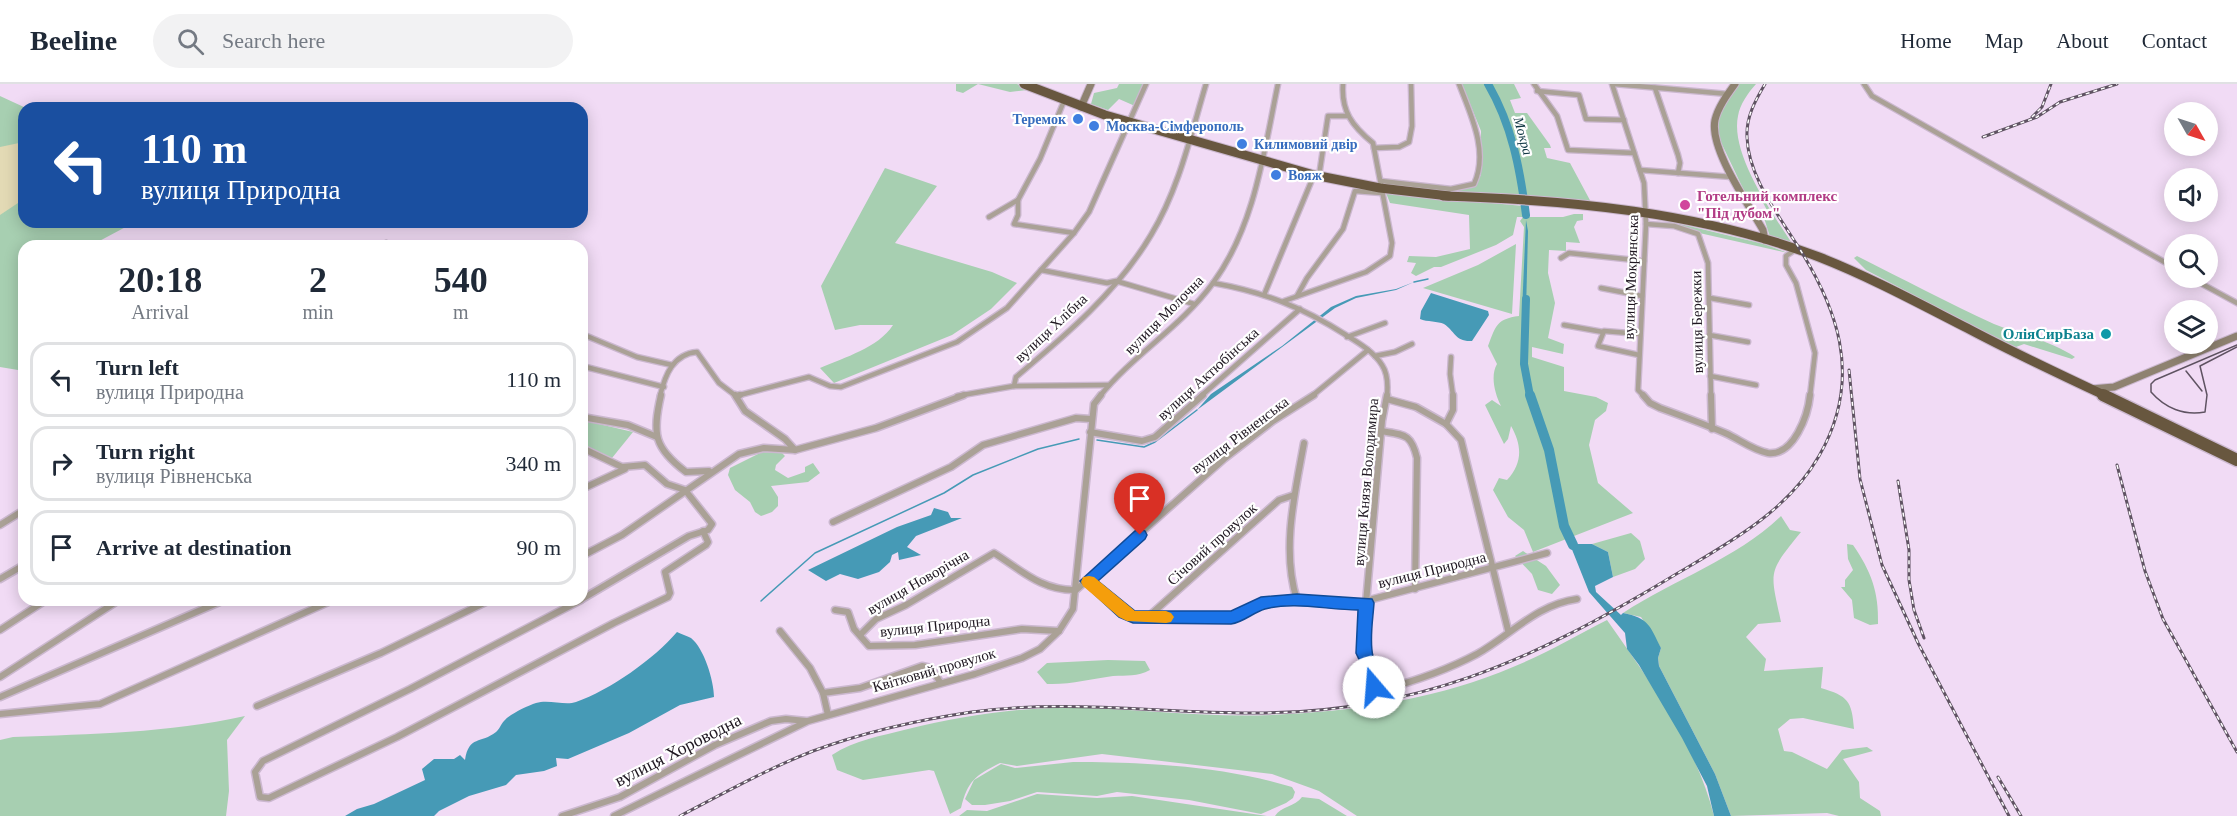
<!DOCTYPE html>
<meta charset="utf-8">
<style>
:root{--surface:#fff;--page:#f2f2f3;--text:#1f2937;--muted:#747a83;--line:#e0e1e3}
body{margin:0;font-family:"Times New Roman",serif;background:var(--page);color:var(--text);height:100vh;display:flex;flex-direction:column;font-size:22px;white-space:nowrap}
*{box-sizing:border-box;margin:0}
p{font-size:20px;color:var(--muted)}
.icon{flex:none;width:33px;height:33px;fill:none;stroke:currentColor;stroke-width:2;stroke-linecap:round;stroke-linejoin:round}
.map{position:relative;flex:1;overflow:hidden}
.drawer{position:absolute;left:18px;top:156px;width:570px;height:366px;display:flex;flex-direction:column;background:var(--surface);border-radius:18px;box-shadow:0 3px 15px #0003}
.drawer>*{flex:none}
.top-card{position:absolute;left:18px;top:18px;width:570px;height:126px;border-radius:18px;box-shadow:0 3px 15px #0003;background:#1a4fa0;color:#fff;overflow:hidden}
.needle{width:39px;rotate:129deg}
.fabs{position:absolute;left:2164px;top:18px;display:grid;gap:12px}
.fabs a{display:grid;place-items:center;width:54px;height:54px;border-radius:50%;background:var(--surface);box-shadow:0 3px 15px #0003;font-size:30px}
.pin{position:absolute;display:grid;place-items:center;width:51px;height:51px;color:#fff;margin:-62px -26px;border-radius:50% 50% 50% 0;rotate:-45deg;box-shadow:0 0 6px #0007}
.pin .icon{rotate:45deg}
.me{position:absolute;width:66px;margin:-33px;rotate:342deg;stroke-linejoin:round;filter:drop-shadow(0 0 4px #0008)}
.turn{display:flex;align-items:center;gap:21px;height:126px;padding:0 24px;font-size:27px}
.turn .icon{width:78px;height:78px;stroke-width:2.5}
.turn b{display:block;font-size:42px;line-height:51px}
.eta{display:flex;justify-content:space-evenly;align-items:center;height:102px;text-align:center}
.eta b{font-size:36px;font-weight:700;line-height:42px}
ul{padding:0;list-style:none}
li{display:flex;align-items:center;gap:18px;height:75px;margin:0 12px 9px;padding:0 12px;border:3px solid var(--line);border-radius:18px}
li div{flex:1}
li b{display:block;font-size:22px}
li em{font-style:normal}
header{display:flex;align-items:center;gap:36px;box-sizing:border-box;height:84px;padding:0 30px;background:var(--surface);border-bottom:2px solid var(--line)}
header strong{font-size:28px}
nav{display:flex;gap:33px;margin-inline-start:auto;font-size:21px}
.search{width:420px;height:54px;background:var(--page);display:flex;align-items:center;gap:15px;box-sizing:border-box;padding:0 21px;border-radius:33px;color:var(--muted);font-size:22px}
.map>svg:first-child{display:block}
.green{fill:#a7cfb1}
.sand{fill:#e3dab5}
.water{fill:#469ab6}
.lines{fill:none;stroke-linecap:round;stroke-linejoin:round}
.stream{stroke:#469ab6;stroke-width:1.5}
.river-far1{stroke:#469ab6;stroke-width:8}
.river{stroke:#469ab6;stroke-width:10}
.street-far1-casing{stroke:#cbb8cf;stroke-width:7}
.street-casing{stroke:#cbb8cf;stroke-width:9}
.secondary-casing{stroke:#cbb8cf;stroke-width:9}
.highway-far1-casing{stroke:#cbb8cf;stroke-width:11}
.highway-casing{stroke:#cbb8cf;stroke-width:15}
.street-far1{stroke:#aaa196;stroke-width:4.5}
.street{stroke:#aaa196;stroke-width:6}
.secondary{stroke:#8e8270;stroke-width:7}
.highway-far1{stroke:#68573f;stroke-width:9}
.highway{stroke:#68573f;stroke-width:12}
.tram{stroke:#5f5362;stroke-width:1.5}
.rail-casing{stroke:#5f5362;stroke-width:3}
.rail{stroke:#fff;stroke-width:1.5;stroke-dasharray:4;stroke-linecap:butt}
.route{fill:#1a73e8;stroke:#114b97;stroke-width:1.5}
.slow{fill:#f59e0b}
.shop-dot{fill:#3f7fe0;stroke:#fff;stroke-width:2}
.hotel-dot{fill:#d1479c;stroke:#fff;stroke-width:2}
.culture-dot{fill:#0f9aa8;stroke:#fff;stroke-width:2}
.labels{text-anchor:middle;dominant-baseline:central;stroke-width:4.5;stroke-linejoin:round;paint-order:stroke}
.far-shop-label{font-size:14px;font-weight:bold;fill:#366cbe;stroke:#fff;text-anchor:start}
.far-water-label{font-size:14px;font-style:italic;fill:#113845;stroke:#fff}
.hotel-label{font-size:15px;font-weight:bold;fill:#b23c85;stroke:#fff;text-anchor:start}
.street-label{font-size:15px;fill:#1f1721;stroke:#fff}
.culture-label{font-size:15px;font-weight:bold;fill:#0d838f;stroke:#fff;text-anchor:end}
.near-street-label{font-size:18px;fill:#1f1721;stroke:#fff}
</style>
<header>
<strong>Beeline</strong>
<div class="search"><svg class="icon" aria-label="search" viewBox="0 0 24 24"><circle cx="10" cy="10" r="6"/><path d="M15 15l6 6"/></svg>Search here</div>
<nav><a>Home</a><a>Map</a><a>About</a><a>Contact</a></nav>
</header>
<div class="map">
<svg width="2237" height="732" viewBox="0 0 2237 732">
<rect width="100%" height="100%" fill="#f1dbf5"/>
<g class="green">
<path d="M956,0H1017L1028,6L1010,8L978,0L963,9L956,7Z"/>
<path d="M1119,0H1144L1135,22L1119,15L1108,26L1091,20L1094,9L1117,4Z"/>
<path d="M1462,0H1514L1521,14L1510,16L1515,29H1527L1550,61L1551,64H1544L1547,74L1570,79L1592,120L1449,109L1385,100L1453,106L1473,103L1481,91V47Z"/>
<path d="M1737,0H1756C1748,9 1740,20 1738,32C1730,70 1773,130 1793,161L1770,153L1765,137L1758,128H1768L1762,117L1751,118L1748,115L1717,50L1719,31Z"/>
<path d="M0,12L26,24L24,138H135L90,162H24V287L0,283Z"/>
<path d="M885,84L937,102L895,159L992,188L1017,199L991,225L952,251L834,299L820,284C845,273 878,264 893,241H860L835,246L821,202Z"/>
<path d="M1386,109L1523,122L1524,133H1563L1574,130H1583V136L1577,137L1574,143L1580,159L1566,158V167L1549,166L1548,189L1555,219L1548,254L1564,260L1563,270L1532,263V273L1564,283V307L1596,313L1608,319L1606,327L1595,336L1589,361L1598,399L1633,429L1533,468L1524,446L1508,433L1493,406L1499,394L1507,396C1523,379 1522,361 1511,342L1508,355L1504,360L1485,321L1492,316L1501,322C1495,310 1490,292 1497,280L1488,262C1496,242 1496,235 1519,232L1524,143L1520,137L1523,133H1517L1513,151L1496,161L1441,183H1434L1416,192L1411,189L1416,179L1407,178L1409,172L1436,173L1470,165L1469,131L1390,119Z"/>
<path d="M1664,138H1672L1764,160L1788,169L1664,141Z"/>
<path d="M1516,160L1512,230L1423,204L1478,181Z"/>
<path d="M1857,172C1903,195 1948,219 1994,240C2021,251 2051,257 2075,273L2072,275L2024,260L2016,263L1994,253L1866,186L1854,174Z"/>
<path d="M582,336L633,348L612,374L582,361Z"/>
<path d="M762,368L782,369L785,372L776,381L775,386L788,394L805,388V383L813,379L820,389L808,398L771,402L778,413V422L772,428L761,432L755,428L750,418L735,406L728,391L730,384Z"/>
<path d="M1781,432L1790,446L1801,448C1767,490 1770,486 1781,538L1758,540L1746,553L1766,575L1764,587L1823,583L1821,604C1848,612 1852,617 1854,645L1803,634L1790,635L1778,645L1784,667L1792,668L1827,685L1842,666L1867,663L1873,667L1843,675L1859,698L1860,714L1880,727L1881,732H1839L1827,729L1731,732L1715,690L1659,582L1658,574L1661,564L1641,533L1623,529C1675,495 1736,475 1781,432Z"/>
<path d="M1631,449L1640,457L1645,475L1635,485L1613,493L1608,468L1592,460Z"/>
<path d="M1847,460L1853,461C1871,487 1879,508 1878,540L1870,541L1854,534L1852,516L1841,503H1845V496L1853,486L1848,475Z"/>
<path d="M1523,467L1546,482L1560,501L1552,510L1538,506L1532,490L1515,472Z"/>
<path d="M1607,536C1649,596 1696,660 1714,732H1357L1319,707L1272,690L1102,670L1017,682L1000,679C975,692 968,696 961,724L950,730L934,687L929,686L863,696L837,686L832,671C855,656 881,652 908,645C965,631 1025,622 1084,624C1151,626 1220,635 1288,630C1365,626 1442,613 1513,583C1545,570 1576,552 1607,536Z"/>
<path d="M1108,576L1145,577L1150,586C1137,593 1127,591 1113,592C1090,595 1070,601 1047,600L1037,588L1047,579Z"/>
<path d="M245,632L227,656L229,707L226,732H0V656L13,653C91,650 168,649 245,632Z"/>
<path d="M1073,678C1145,678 1223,682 1292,703L1295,708L1293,714L1286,719L1261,730L1189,716L1117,708L1097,712L1037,708L1010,717L985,721H972L965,715L974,696L1001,680L1015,684Z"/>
<path d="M1037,710L1097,714L1132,712L1267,732H959L967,726L987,727Z"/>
<path d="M1302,713L1319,715L1347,732H1275C1281,722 1295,723 1302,713Z"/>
</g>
<path class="sand" d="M19,59L24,61V115L0,131V63Z"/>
<g class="water">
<path d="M1526,136L1528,147L1526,227L1522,228Z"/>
<path d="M1414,198L1396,206L1356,214L1335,224L1197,326L1211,310L1282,262L1331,223L1356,212L1396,205Z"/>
<path d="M1431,209L1488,227L1489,231L1472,257C1455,258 1455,247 1444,240C1438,237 1427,238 1420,235L1421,227Z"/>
<path d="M934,424L948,428L951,434H962L916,452L907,463L921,471L899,476L898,468L892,471L890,478L879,488L858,495L840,490L826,497L808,486L897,443L931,431Z"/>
<path d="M1569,451L1576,460H1592L1608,468L1613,493L1595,502L1596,508L1621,531L1623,529C1649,534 1650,542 1661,564L1658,574L1659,582L1715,690L1731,732H1714L1707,702L1682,654L1639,581L1627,565L1625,549L1589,508L1567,453Z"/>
<path d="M677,548C681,550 687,552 691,554C704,564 714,597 714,613L680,621L629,649L568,675L556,674L557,682L544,687L516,691L506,701L469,712L439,727L434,732H345L357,725L374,720L425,696L422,685L434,675H454L460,671L465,676C469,651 481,660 496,648C499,646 501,640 504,637C510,630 527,622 536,619C549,615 565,622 576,618C610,606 654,575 677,548Z"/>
</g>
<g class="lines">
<g class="stream">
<path d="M1414,198L1428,195"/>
<path d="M1097,356L1144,363L1155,358L1197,326"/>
<path d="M761,517L815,469L944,409L973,391L1038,365L1079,355"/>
</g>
<g class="river-far1">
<path d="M1488,0C1512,41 1520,85 1526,131"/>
<path d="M1526,215L1524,280L1530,312"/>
</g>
<path class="river" d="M1530,311L1549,366L1564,442L1573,461"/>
<g class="street-far1-casing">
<g id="street-far1">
<path d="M1534,0L1557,32L1568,66L1634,69"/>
<path d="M1612,0L1644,99L1646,140L1638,306L1644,312"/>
<path d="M1614,0L1728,10"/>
<path d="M1864,0L1872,12L2175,184"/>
<path d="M1655,4L1678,71L1680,79L1678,89"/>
<path d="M1537,7L1579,11L1586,35L1624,36"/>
<path d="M1374,64L1399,63L1409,58L1412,42L1411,0"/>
<path d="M1640,86L1732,93"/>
<path d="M1319,92L1328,32H1347"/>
<path d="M1381,97L1451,105L1474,100C1489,68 1471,31 1459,0"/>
<path d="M1018,116V131L1014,140L1074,149"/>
<path d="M989,133L1018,116L1040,75L1064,17"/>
<path d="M1646,140L1674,142L1698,150L1708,179L1711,312"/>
<path d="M381,162L386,159"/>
<path d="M1796,165L1786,172V181L1796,199L1815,269L1810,312"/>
<path d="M1561,174L1569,169L1644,177"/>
<path d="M1041,186L1107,199L1116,197L1194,220"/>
<path d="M2191,194L2237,219"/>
<path d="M1213,199C1264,208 1302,223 1346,251C1359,259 1374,268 1382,281C1388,290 1388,302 1387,312"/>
<path d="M1601,204L1642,212"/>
<path d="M1264,211L1314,91"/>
<path d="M1297,212L1307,194L1343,145L1355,107L1382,109"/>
<path d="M1710,214L1749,221"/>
<path d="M1284,217L1366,188L1390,172L1392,159L1373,59C1352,42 1341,27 1343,0"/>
<path d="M1564,241L1603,248"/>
<path d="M582,250L637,273L672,281"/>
<path d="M1709,251L1748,258"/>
<path d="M1347,253L1385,239"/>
<path d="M1639,271L1598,262L1604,247L1640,250"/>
<path d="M1375,272L1395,268L1412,260"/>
<path d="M1451,273L1450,290L1453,312"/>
<path d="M582,282L664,303"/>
<path d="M1710,292L1756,301"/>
<path d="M1014,302L1016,293C1066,251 1118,207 1151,151C1179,105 1191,50 1206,0"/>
<path d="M660,312C665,291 673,270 697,268L719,299L736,312"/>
<path d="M736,312L809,293L830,302L841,303L957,258L1007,224L1074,149L1089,128L1146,0"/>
<path d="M957,312L1014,302L1109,301"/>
<path d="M1100,312C1133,271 1182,242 1213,199C1255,142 1264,67 1278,0"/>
<path d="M1201,312L1300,225"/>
<path d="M1312,312L1368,266"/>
</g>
</g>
<g class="street-casing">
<g id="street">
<path d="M661,311C652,350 654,364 686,388L709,387"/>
<path d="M735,311L745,327L785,355L795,366"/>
<path d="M1387,311L1382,337L1366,519L1364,569L1373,589L1374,603L1382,606C1415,597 1447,586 1477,570C1512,550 1536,521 1577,515"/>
<path d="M1643,311L1650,319L1660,324C1682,332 1704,340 1725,349C1739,355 1752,366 1768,369C1794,372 1808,331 1810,311"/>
<path d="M1711,311L1712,345"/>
<path d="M736,312L740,311"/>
<path d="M1387,315L1416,323L1446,340L1453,326V311"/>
<path d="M582,333L628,341L657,353"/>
<path d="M1446,340L1461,356L1508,546"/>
<path d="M1381,347C1404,351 1411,349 1417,374L1415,505"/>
<path d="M1090,348L1142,357L1155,353L1203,311"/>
<path d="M582,364L622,383L645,381L667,400L685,406L712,440L708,446L689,452L582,515"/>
<path d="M582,405L625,385"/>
<path d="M833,438L951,383L983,361L1076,334L1091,335"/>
<path d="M0,441L24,426"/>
<path d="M582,472L622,451L739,370L764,364L795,366L876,344L964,311"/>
<path d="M0,495L24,481"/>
<path d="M1088,497L1125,529L1133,533L1231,534L1261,520L1297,516L1361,521L1373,515L1547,469"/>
<path d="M581,516L410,605L263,677L255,688L260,713L269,714L397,653L614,539L668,513L670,509L665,488L706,461L708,458L703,447"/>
<path d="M1297,516C1281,466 1295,409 1304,359"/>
<path d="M835,526L848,528L854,545L869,562L915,561L1022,545L1059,547"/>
<path d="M1149,532L1279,416L1294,411"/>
<path d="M0,546L46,516"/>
<path d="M780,547L810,584L823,609"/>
<path d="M860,551L876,535L906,521L994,469C1021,486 1042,507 1076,506L1224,375L1273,337L1314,311"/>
<path d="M0,593L119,516"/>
<path d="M0,613L224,516"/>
<path d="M257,622L381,569L490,516"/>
<path d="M0,630L100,620L333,516"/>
<path d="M828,631L823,609L860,604L922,582L931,584L940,598"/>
<path d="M562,732L620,713L715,661L771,637L786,635L806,637"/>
<path d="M614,732L808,637L975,590L1022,574L1040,565L1059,547L1073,525L1094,320L1101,311"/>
</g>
</g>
<g class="secondary-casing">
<g id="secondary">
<path d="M1735,0C1727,11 1718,23 1715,36C1709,65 1749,121 1763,146L1765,156"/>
<path d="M1081,23L1091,0"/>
<path d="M2091,305L2114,303L2237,252"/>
</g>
</g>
<g class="highway-far1-casing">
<g id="highway-far1">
<path d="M1024,0L1105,31L1314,91L1380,104L1449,112"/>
<path d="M1443,112C1569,116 1700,128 1819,173C1870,193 1918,219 1967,244C2012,268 2059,290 2106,312"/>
</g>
</g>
<g class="highway-casing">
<path id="highway" d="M2103,311L2237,376"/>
</g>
<use href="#street-far1" class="street-far1"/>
<use href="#street" class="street"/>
<use href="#secondary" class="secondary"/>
<use href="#highway-far1" class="highway-far1"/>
<use href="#highway" class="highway"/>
<g class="tram">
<path d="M2237,261L2155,296L2151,300V308C2165,324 2184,332 2205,328L2207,311L2200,282L2237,263"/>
<path d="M2186,287L2202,307"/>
</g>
<g class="rail-casing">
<g id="rail">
<path d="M2032,33L2042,23L2051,0"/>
<path d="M1983,53L2037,33L2060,18L2117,0"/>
<path d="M1849,286L1860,395L1882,481L1918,559L2009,732"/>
<path d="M2117,381L2145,487L2163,535L2237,668"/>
<path d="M1898,397L1909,466V496L1914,526L1924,554"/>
<path d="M1998,693L2021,732"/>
<path d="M680,732C724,709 767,685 813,667C864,648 918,636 972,628C1066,615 1158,629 1251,629C1415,630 1531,577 1668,495C1723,462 1786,430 1819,372C1865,292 1837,220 1790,150C1772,122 1748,88 1747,53C1746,33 1755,17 1765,0"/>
</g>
</g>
<use href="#rail" class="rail"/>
</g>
<path class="route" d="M1140,445L1145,447L1147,451L1145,455L1098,497L1135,527H1231L1261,513L1297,510L1372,515L1374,519C1373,535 1369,557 1373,572C1377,584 1386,595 1380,607L1374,609L1368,607L1365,588L1356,569L1358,526C1328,526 1294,517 1265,525C1252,529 1244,538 1231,540L1133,539L1119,533L1080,497L1135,447Z"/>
<path class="slow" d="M1089,492L1094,493L1135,527H1166L1171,529L1174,533L1171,538L1166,539L1127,537L1119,533L1083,502L1081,498L1083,493Z"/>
<g class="shop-dot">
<circle cx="1078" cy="35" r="6"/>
<circle cx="1094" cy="42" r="6"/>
<circle cx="1242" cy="60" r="6"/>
<circle cx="1276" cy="91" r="6"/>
</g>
<circle class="hotel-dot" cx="1685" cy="121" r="6"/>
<circle class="culture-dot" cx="2106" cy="250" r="6"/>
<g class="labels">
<g class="far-shop-label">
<text x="1066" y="35" text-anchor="end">Теремок</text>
<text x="1106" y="42">Москва-Сімферополь</text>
<text x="1254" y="60">Килимовий двір</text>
<text x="1288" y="91">Вояж</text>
</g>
<g class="far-water-label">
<text transform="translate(1523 52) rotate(75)">Мокра</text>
</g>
<g class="hotel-label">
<text x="1697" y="112">Готельний комплекс<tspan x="1697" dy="17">"Під дубом"</tspan></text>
</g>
<g class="street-label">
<text transform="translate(1631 193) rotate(-88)">вулиця Мокрянська</text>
<text transform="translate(1164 231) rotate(-45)">вулиця Молочна</text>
<text transform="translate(1697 238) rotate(-91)">вулиця Бережки</text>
<text transform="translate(1051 244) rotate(-43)">вулиця Хлібна</text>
<text transform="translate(1208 290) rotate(-42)">вулиця Актюбінська</text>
<text transform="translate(1240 351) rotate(-37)">вулиця Рівненська</text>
<text transform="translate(1366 398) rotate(-85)">вулиця Князя Володимира</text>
<text transform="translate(1212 460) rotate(-42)">Січовий провулок</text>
<text transform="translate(1432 486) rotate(-14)">вулиця Природна</text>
<text transform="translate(918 498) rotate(-30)">вулиця Новорічна</text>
<text transform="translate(935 542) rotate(-6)">вулиця Природна</text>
<text transform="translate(934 586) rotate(-16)">Квітковий провулок</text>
</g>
<g class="culture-label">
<text x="2094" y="250">ОліяСирБаза</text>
</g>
<g class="near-street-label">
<text transform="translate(678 666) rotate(-27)">вулиця Хороводна</text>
</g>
</g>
</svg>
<div class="fabs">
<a><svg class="needle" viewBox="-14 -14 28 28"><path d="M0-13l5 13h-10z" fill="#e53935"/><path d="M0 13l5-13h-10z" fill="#747a83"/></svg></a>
<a><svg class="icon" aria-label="sound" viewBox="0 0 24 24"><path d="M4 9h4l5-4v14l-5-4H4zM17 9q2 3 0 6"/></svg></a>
<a><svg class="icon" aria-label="search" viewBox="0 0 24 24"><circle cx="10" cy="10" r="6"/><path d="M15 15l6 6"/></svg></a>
<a><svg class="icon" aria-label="layers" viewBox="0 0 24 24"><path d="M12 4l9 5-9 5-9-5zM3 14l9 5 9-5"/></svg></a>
</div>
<div class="pin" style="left:1140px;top:451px;background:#d93025"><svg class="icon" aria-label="arrive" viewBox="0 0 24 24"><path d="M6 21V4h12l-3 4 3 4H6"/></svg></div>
<svg class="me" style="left:1374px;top:603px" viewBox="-20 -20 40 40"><circle r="19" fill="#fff"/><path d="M0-13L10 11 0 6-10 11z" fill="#1a73e8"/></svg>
<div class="top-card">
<div class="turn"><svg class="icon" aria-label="left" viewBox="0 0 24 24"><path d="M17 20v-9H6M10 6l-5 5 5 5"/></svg><div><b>110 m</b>вулиця Природна</div></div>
</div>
<section class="drawer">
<div class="eta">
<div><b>20:18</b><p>Arrival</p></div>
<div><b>2</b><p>min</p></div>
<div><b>540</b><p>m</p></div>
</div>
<ul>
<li><svg class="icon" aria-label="left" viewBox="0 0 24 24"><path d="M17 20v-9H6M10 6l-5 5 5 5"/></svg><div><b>Turn left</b><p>вулиця Природна</p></div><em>110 m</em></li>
<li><svg class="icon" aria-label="right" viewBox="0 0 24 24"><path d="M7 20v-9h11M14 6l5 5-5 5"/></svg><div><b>Turn right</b><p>вулиця Рівненська</p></div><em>340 m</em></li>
<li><svg class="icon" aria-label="arrive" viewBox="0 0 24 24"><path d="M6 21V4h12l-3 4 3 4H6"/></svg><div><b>Arrive at destination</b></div><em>90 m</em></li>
</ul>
</section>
</div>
